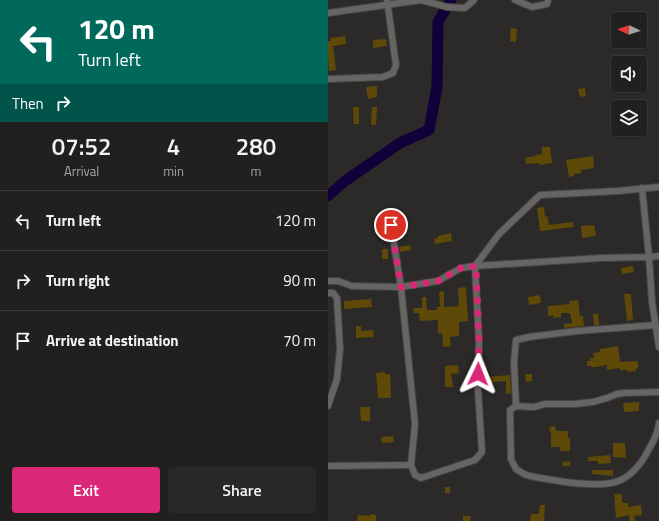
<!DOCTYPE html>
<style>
:root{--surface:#20201e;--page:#282827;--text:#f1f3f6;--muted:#a2a3a4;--line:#3d3e3c;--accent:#db2777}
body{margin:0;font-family:"Titillium Web",sans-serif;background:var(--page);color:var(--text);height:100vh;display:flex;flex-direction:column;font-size:15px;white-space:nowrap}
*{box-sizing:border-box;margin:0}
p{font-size:13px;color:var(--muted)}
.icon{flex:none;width:22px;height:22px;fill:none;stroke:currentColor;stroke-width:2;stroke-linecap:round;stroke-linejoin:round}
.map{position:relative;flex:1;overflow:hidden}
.sheet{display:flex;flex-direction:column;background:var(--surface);width:328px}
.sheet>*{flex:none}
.hud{background:#00695c;color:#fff;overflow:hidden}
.needle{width:26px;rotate:274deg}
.tools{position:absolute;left:283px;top:12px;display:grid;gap:8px}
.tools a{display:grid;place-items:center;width:36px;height:36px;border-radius:4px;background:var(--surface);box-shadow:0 1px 3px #0004,0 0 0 1px var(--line);font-size:20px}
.pin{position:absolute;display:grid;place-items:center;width:34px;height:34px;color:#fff;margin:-17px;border:2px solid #fff;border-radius:50%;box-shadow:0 1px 4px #0007}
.me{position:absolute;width:44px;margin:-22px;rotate:2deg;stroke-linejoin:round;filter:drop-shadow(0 0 3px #0008)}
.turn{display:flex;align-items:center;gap:14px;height:84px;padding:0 12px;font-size:18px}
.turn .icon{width:52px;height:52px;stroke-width:2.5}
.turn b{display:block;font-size:28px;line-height:34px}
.then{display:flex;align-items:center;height:38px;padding:0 12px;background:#0003;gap:8px;font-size:15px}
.eta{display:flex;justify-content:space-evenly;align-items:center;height:68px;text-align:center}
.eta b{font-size:24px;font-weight:600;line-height:28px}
.button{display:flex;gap:8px;margin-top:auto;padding:8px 12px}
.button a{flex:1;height:46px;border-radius:4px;background:var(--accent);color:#fff;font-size:16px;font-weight:600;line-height:46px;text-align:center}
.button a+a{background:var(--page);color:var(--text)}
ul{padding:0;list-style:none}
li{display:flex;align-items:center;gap:12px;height:60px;padding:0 12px;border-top:1px solid var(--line)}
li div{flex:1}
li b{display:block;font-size:15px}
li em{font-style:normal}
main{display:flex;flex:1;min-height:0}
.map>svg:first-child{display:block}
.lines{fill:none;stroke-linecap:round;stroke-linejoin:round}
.river{stroke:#10013a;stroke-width:11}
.building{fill:#5e4908}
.minor-casing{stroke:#454543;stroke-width:8}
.minor{stroke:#666564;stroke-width:6}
.route{stroke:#db2777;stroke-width:7;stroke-dasharray:0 12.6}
</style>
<main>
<section class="sheet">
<div class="hud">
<div class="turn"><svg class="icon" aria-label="left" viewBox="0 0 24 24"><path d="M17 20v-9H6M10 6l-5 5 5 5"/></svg><div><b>120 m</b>Turn left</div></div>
<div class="then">Then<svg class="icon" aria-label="right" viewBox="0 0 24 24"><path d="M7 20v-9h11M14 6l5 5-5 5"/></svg></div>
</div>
<div class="eta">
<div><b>07:52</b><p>Arrival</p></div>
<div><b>4</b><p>min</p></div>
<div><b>280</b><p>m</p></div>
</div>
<ul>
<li><svg class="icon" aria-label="left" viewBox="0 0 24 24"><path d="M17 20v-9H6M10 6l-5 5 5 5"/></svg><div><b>Turn left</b></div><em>120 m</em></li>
<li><svg class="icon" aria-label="right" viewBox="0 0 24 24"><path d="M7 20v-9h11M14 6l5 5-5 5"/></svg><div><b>Turn right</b></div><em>90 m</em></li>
<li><svg class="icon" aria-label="arrive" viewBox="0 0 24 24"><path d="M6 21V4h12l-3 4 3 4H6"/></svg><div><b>Arrive at destination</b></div><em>70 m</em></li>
</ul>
<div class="button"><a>Exit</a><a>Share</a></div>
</section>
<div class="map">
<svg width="331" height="521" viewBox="0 0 331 521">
<rect width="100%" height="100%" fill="#2b2a28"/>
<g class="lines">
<path class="river" d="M0,196L17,181L72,143L101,130L109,87L110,22L123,0"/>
</g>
<g class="building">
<path d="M183,28L189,29L188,42L182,41Z"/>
<path d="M17,36L18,44L5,46L8,70L1,71L0,59V41H3L2,38Z"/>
<path d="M58,39L59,46L45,48V40Z"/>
<path d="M49,86V97L40,99L38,87Z"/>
<path d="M257,88L258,96L252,97L250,89Z"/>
<path d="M25,107H31V124H26Z"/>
<path d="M44,107H49L48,125H43Z"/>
<path d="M214,147H222L224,163L212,165L211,163L198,164L197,158L207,156V155L214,154Z"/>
<path d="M265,156L266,168L253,170V173L246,174V176L241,177L238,160Z"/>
<path d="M216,207L217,217L219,216L221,225L245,222L246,227L212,231L209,208Z"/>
<path d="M266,225L268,236L254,238L253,226Z"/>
<path d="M123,233L124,241L107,244L106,239L110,238V236Z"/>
<path d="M82,245L83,250L72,252L71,247Z"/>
<rect x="54" y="249" width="6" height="10"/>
<path d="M305,266L306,272L294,274L293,268Z"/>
<path d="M138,287L140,321L131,322V336L122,337L123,346L115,347L114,333H110V320L92,321L91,313H86L85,308H94V297H98L99,310H109V307H112L111,292L116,291V307L131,306L130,288Z"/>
<path d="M296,294H303L305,320L299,321Z"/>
<path d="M212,295L213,303L201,305L200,297Z"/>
<path d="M43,299L44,307L16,309V301Z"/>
<path d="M250,300L252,316H255L256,326L236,328V324L244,323L242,313H233V317L225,318V315L220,316V306L242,304L241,301Z"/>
<path d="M265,314H270L271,325H266Z"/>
<path d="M28,326H33V331L45,330L46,337L28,338Z"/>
<path d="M290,346L292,362L310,361V368L308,369V371L300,372L299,370H292V368L279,370V365L268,367H263V366H259V361H262V358H266L265,353L272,352V349Z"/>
<path d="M130,365L131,373L123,374L125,387H117V366Z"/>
<path d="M57,372V374H62L63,398H50L48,373Z"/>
<path d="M197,374H204V381L198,382Z"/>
<path d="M182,375L183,393L178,394V381L157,383V377Z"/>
<path d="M311,402V411L296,412L295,403Z"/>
<path d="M32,407H42V421H33Z"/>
<path d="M227,426L228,431H240V438H242V451H232V447H223V432H222L221,427Z"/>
<path d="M65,436L66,442L54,443L53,437Z"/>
<path d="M285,443H297L298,458L285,457Z"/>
<path d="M282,455L283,463L270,464V461H260V457Z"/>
<path d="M242,461V466H235L234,462Z"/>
<path d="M264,470H285V476L264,474Z"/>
<rect x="117" y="487" width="5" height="6"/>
<path d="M286,494H294V502H295V503H300V507L313,505L314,515L306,516L307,521H302L301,515L288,518Z"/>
<path d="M212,505H217L216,521H202L203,514H211Z"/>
<path d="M42,514L48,515V521H29L30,515L42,516Z"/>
<path d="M135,516H143L142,521H135Z"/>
</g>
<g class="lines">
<g class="minor-casing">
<g id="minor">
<path d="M187,0L204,7L219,4L220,0"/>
<path d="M0,13L93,0L119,7L137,8L146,0"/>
<path d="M0,79L55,77L65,73L68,65L59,0"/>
<path d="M314,188L321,257L324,302L331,347"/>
<path d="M0,281H10L24,286L73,287L110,281L133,268L147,266L171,234L212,195L290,191L331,187"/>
<path d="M0,293H5L9,298L12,349L9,379L0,406"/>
<path d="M331,392L296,393L289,394L279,398L265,402L247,404H217L206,407L188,406L182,410L183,459L188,469L196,474L202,476C224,480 272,490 293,480C305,474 315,461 321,449C326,440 330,433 331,423"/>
<path d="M188,406L186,362L188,340L201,337L249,331L328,325"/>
<path d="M83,465L87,475L93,478L147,460L154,452L150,390L151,342L147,266L273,258L321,257L331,256"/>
<path d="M0,466L83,465L87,424L73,287L63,225"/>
</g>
</g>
<use href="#minor" class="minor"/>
</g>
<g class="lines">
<path class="route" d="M63,225L73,287L110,281L133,268L148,266L151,342L150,374"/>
</g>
</svg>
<div class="tools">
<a><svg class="needle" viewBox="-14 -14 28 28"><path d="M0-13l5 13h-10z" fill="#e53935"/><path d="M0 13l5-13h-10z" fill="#a2a3a4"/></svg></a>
<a><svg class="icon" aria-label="sound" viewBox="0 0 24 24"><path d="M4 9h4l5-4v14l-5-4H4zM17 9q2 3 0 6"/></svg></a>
<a><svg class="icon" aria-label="layers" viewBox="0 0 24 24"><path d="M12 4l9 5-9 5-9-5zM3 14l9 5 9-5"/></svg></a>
</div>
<div class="pin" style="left:63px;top:225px;background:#d93025"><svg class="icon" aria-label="arrive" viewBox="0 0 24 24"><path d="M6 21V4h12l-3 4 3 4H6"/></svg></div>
<svg class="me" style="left:150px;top:374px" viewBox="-20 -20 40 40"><path d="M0-17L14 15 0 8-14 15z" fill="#db2777" stroke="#fff" stroke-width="4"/></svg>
</div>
</main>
